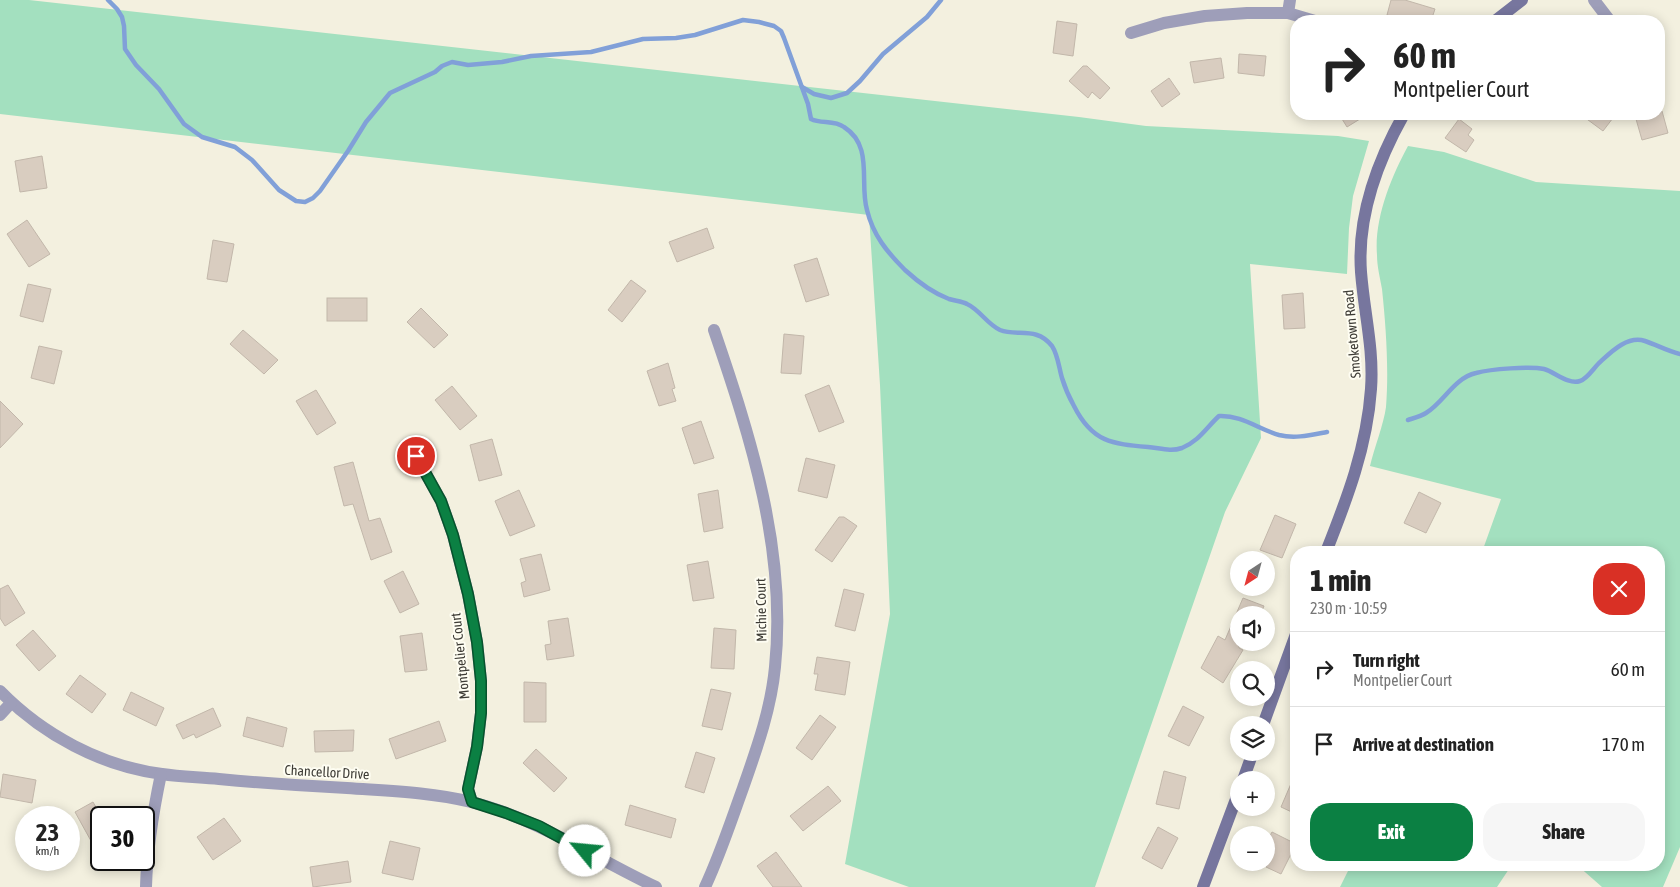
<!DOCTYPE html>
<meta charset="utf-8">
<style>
:root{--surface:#fff;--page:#f6f6f6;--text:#222;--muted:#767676;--line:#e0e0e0;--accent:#0b8043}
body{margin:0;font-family:"Asap Condensed",sans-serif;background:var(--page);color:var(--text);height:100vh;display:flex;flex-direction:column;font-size:19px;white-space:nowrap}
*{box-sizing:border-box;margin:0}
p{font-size:16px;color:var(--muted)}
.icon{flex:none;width:28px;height:28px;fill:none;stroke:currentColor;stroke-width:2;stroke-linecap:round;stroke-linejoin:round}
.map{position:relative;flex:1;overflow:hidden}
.details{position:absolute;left:1290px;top:546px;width:375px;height:325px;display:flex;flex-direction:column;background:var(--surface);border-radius:20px;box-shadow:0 2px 12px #0003}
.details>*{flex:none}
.banner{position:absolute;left:1290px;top:15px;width:375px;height:105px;border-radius:20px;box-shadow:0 2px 12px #0003;background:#fff;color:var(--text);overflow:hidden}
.needle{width:32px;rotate:216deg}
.controls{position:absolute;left:1230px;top:551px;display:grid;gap:10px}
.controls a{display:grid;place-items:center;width:45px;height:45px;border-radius:50%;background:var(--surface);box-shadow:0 2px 12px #0003;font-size:25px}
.speed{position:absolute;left:15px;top:806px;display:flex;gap:10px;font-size:25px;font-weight:700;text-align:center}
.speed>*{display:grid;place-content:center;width:65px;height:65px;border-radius:50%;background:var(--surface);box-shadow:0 2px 12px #0003;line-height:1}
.speed small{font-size:12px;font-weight:400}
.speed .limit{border:2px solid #111;border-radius:8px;background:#fff;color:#111}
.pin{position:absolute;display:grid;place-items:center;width:42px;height:42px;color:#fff;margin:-21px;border:2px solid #fff;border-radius:50%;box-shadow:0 1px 5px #0007}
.me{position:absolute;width:55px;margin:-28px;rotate:298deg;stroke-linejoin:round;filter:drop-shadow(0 0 4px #0008)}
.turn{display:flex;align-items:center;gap:18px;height:105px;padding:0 20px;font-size:22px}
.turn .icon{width:65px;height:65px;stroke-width:2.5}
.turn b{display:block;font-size:35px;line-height:42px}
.round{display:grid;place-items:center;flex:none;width:52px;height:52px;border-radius:20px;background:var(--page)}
.summary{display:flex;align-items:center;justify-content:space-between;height:85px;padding:0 20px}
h1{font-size:30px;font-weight:800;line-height:38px}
.action{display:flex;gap:10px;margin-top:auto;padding:10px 20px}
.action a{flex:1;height:58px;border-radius:20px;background:var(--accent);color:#fff;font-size:20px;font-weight:800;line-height:58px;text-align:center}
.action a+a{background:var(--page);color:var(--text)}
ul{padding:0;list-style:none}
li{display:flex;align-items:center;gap:15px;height:75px;padding:0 20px;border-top:1px solid var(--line)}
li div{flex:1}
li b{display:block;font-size:19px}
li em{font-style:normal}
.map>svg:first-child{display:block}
.green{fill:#a3e0bf}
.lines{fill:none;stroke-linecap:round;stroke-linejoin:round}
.stream{stroke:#81a0d8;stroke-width:4.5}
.building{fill:#d9cdc0;stroke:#c2b7aa}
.street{stroke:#9e9eb9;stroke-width:12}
.secondary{stroke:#77769e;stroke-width:12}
.route-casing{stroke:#07532c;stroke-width:12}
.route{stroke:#0b8043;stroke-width:9}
.labels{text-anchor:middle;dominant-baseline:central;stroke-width:4;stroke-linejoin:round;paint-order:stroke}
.street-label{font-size:14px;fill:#3d3b35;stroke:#fefdf2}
</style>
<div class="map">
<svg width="1680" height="887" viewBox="0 0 1680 887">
<rect width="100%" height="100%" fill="#f3f0df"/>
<g class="green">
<path d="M0,0H29L1079,117L1146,126L1338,136L1369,141L1353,196L1349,228L1347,274L1250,264L1261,438L1225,512L1095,887H909L845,864L890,614L880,385L869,215L0,114Z"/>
<path d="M1408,146L1444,152L1536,182L1680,191V847L1663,887H1602L1577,865H1659V552H1482L1501,499L1370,466C1374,449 1384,423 1386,407C1389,369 1386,327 1382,289C1380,278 1377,266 1377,255C1374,219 1391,177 1408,146Z"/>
<path d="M1351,865H1514L1511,866L1497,887H1340Z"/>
</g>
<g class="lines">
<g class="stream">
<path d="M108,0L117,9L122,17L124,26L125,49L136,65L159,89L184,124L202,137L235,147L252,160L279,190L296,201L305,202L313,198L320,191L348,151L366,122L390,93L435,72L442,66L452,62L468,65L502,62L531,56L591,52L643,39L676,38L695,35L743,20L759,22L774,26L781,31L784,38L808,104L811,119C821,124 834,120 844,127C874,146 859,183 867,210C873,235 887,252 905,270C917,281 933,293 949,299C955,301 962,301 967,304C980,310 987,324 1000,330C1018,337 1036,326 1052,346C1058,355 1059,368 1062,378C1065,388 1069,397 1074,406C1092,442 1112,444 1148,447C1160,448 1170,452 1182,448C1199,441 1206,428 1219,416C1242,415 1258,429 1279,435C1295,439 1311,435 1327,432"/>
<path d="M802,87L814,94L831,98L847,93L860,81L883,54L927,17L941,0"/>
<path d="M1408,420C1414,418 1421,416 1426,413C1444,402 1454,378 1476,373C1491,369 1530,366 1544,369C1555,372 1568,385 1580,381C1587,379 1593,369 1599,363C1610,353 1627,335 1645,341C1657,345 1667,351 1680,354"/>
</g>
</g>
<g class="building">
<path d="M1391,0H1405L1435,9L1431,21H1408L1387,15Z"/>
<path d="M1057,21L1077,24L1073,56L1053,53Z"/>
<path d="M1239,54L1266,56L1264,76L1238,73Z"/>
<path d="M1221,58L1224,78L1194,83L1190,62Z"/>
<path d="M1083,66H1087L1110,88L1100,99L1092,92L1088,98L1069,81Z"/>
<path d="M1169,78L1180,94L1162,107L1151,91Z"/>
<path d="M1662,111L1668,133L1642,140L1636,119L1659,114Z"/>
<path d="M1339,114H1368L1347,127Z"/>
<path d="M1580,114H1616L1603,131Z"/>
<path d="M1459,119L1472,129L1468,135L1474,140L1466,152L1445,138Z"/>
<path d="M42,156L47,188L20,192L15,161Z"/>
<path d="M27,220L50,254L29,267L7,234Z"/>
<path d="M707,228L714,248L677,262L669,242Z"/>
<path d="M213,240L234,244L227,282L207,279Z"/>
<path d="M817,258L829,295L806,302L794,265Z"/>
<path d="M631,280L646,291L622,322L608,310Z"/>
<path d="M28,284L51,289L43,322L20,316Z"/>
<path d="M1303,293L1305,328L1284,329L1282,295Z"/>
<rect x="327" y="298" width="40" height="23"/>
<path d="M421,308L448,335L434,348L407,322Z"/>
<path d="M243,330L278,360L264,374L230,344Z"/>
<path d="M784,334L804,336L801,374L781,373Z"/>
<path d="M39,346L62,351L54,384L31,378Z"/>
<path d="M668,363L675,388L672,389L676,401L659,406L647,371Z"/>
<path d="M829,385L844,422L819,432L805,395Z"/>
<path d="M452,386L477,416L460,430L435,400Z"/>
<path d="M316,390L336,423L317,435L296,401Z"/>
<path d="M0,401L23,424L0,448Z"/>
<path d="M701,421L714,458L694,464L682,428Z"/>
<path d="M492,439L502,475L479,481L470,445Z"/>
<path d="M806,458L835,465L827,498L798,491Z"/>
<path d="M353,462L369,521L380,518L392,552L371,560L353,504L344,506L334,467Z"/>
<path d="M519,490L535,526L510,536L495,501Z"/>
<path d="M718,490L723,528L704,532L698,494Z"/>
<path d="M1419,492L1441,503L1426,533L1404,523Z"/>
<path d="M1275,515L1296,524L1282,558L1260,550Z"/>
<path d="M839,517H844L857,526L832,562L815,550Z"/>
<path d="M541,554L550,590L524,597L521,583L526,581L520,559Z"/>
<path d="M708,561L714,598L693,601L687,565Z"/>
<path d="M403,571L419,604L400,613L384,581Z"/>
<path d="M8,585L25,613L5,626L0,618V589Z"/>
<path d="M844,589L864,594L855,631L835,626Z"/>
<path d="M1243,598L1264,606L1260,615H1239V648L1243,650L1223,683L1201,668L1218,636L1225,640Z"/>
<path d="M568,618L574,656L547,660L545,645L551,644L548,621Z"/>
<path d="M714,628L736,630L734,669L711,668Z"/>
<path d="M33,630L56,656L39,671L16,645Z"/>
<path d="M422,633L427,670L405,672L400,636Z"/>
<path d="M817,657L850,662L845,695L815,690L818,674H814Z"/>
<path d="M80,675L106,694L92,713L66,694Z"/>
<path d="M524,682L546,683V722H524Z"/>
<path d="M711,689L731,693L722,730L702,726Z"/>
<path d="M131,692L164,708L156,726L123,710Z"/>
<path d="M1183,706L1204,717L1189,746L1168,736Z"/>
<path d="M213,708L221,726L196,738L194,734L183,739L176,725Z"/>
<path d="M820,715L836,727L812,760L796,748Z"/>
<path d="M247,717L287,728L283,747L243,736Z"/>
<path d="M439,721L446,741L396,759L389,739Z"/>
<path d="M354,730L353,751L315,752L314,731Z"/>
<path d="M536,749L567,778L554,792L523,763Z"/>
<path d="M696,752L715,758L704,793L685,787Z"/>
<path d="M1164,771L1186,777L1179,809L1156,804Z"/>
<path d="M1296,772V814L1281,807Z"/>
<path d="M3,774L36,780L32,803L0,797Z"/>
<path d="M828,786L841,801L803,831L790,816Z"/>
<path d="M93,802L101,816V859L75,812Z"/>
<path d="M630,805L676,819L671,838L625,825Z"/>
<path d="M224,818L241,841L213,860L197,837Z"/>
<path d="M1158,827L1178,838L1162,869L1142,858Z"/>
<path d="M1272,832L1296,844L1281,874L1266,867V843Z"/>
<path d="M390,841L420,848L413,880L382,873Z"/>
<path d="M776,852L802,887H773L757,866Z"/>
<path d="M348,861L351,882L313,887L310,867Z"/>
</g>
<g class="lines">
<g class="street">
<path d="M1594,0L1610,21"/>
<path d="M1288,13L1290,0"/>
<path d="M1131,33L1164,23L1205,16L1247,13H1288L1315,21"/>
<path d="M416,456L441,501L453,535L468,594L477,642L481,681V713L477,747L468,789L472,802"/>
<path d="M0,691C43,735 101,766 162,774C181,777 200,777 219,779C261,783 304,786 347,788C388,791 430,792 471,802C537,818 594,858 656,887"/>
<path d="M0,715L11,703"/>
<path d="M146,887C147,848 153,812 161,774"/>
<path d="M705,887C720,855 731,821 743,788C757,748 771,709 775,667C787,551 751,438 714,330"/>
</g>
<g class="secondary">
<path d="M1495,21L1522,0"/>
<path d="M1326,552C1347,499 1367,447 1371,389C1374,349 1364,312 1361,272C1357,216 1377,162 1404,114"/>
<path d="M1263,725L1296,634"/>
<path d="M1243,780L1253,752"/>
<path d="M1203,887L1239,791"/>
</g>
</g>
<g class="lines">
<g class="route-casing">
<path id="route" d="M416,456L441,501L453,535L468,594L477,642L481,681V713L477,747L468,789L472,802L506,813L539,826L585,851"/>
</g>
<use href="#route" class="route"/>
</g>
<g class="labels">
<g class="street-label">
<text transform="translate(1352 334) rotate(-95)">Smoketown Road</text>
<text transform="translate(761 610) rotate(-91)">Michie Court</text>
<text transform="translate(460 656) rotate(-96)">Montpelier Court</text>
<text transform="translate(327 772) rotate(3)">Chancellor Drive</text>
</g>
</g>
</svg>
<div class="controls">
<a><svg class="needle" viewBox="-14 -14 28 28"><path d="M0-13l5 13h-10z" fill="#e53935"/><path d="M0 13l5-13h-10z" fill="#767676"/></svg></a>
<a><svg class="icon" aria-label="sound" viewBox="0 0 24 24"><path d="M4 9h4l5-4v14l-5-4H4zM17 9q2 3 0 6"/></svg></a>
<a><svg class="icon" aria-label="search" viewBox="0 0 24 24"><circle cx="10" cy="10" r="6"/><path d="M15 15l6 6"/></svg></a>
<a><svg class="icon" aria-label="layers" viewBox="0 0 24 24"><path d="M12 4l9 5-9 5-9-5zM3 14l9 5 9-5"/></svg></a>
<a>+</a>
<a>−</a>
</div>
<div class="speed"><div>23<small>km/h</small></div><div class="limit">30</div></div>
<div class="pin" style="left:416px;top:456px;background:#d93025"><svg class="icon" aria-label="arrive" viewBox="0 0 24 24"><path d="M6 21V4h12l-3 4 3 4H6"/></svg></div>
<svg class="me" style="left:585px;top:851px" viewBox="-20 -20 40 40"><circle r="19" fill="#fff"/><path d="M0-13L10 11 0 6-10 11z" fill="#0b8043"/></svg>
<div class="banner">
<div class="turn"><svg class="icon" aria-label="right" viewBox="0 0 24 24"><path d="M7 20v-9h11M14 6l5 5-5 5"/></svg><div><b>60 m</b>Montpelier Court</div></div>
</div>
<section class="details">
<div class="summary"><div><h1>1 min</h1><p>230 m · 10:59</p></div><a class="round" style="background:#d93025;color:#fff"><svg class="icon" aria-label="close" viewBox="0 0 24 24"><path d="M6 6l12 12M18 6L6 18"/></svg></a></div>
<ul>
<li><svg class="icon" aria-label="right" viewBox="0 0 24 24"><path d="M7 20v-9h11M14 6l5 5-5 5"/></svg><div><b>Turn right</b><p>Montpelier Court</p></div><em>60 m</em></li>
<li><svg class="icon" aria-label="arrive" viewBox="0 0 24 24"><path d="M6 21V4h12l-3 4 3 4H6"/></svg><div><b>Arrive at destination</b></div><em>170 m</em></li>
</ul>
<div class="action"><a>Exit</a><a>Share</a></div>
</section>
</div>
